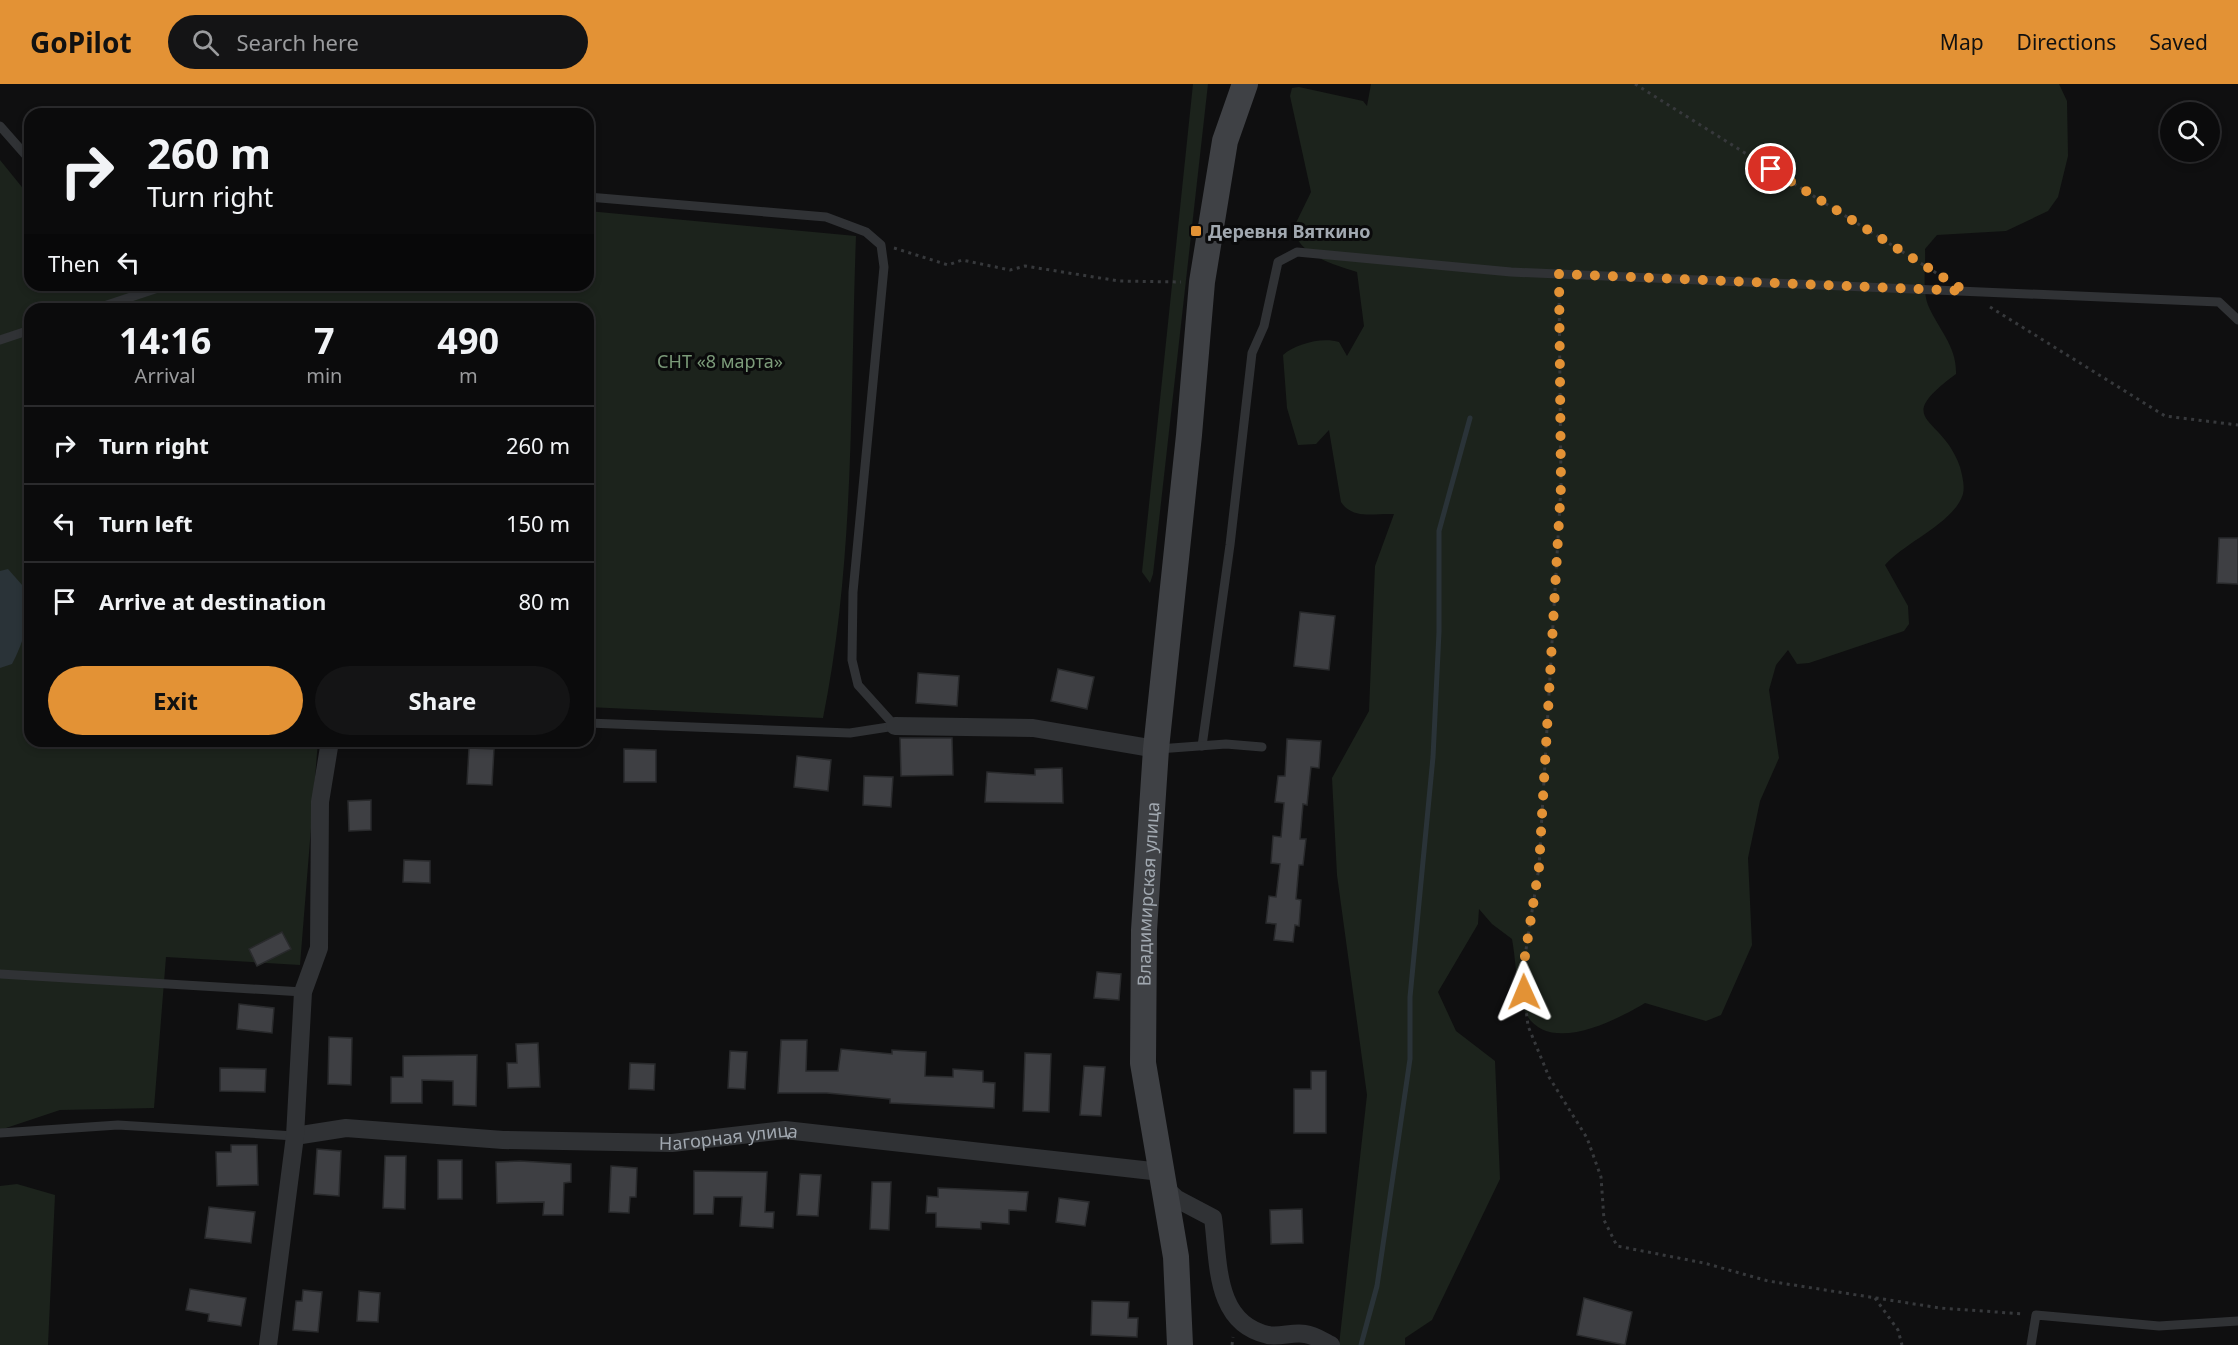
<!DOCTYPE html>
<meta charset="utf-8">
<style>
:root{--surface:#0b0b0c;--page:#141415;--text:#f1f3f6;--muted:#9a9b9d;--line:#2b2b2d;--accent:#e39235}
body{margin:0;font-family:"Noto Sans",sans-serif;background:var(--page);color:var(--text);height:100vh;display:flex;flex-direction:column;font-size:22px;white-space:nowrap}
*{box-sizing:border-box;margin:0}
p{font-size:20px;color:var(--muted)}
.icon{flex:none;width:33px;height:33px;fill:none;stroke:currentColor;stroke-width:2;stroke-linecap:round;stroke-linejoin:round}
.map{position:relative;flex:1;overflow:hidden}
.details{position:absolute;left:24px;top:219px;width:570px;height:444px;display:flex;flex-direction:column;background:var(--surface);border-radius:18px;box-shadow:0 3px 9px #0003,0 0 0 2px var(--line)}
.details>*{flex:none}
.banner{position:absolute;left:24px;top:24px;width:570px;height:183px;border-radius:18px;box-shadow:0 3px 9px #0003,0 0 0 2px var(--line);background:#0b0b0c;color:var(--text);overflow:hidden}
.fabs{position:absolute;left:2160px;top:18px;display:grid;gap:12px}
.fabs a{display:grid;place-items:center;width:60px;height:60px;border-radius:50%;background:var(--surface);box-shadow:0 3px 9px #0003,0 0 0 2px var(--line);font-size:30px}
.pin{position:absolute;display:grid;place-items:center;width:51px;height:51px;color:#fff;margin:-26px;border:3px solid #fff;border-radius:50%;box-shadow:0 2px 6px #0007}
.me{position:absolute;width:66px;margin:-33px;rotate:359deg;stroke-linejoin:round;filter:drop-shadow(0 0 4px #0008)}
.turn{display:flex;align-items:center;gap:21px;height:126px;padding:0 24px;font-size:27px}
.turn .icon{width:78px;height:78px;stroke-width:2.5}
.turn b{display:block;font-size:42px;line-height:51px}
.then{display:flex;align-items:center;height:57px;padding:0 24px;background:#0003;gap:12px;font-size:22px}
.eta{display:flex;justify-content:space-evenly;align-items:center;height:102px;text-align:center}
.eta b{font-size:36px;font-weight:700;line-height:42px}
.button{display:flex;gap:12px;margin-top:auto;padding:12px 24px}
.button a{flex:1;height:69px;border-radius:36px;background:var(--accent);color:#111;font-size:24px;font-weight:700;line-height:69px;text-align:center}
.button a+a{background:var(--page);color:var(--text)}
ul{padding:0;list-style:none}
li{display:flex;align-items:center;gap:18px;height:78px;padding:0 24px;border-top:2px solid var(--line)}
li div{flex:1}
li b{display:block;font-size:22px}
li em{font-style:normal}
header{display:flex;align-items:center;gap:36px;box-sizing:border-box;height:84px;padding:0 30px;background:var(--accent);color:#111}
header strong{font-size:28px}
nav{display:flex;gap:33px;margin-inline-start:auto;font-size:21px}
.search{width:420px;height:54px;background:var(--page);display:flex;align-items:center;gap:15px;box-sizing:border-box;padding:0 21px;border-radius:33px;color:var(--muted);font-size:22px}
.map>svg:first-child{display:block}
.green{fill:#1c231c}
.water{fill:#2a3338}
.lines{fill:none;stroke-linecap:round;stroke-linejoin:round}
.stream{stroke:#2a3338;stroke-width:5}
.building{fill:#3e3f43;stroke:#292a2c;stroke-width:1.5}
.path{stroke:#37393c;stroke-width:3;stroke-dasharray:3 4.5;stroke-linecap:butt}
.lane{stroke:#303235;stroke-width:9}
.street{stroke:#303235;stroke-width:18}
.secondary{stroke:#3f4145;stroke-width:26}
.route{stroke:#e39235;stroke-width:10;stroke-dasharray:0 18}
.poi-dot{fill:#e39235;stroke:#0a0a0b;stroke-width:2}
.labels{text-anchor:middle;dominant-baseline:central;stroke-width:6;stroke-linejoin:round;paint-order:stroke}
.poi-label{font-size:18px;font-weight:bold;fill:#a1a8b0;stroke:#0a0a0b;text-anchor:start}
.park-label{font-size:18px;fill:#7b9a79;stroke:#0a0a0b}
.street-label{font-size:18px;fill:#a1a8b0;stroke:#0a0a0b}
</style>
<header>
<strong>GoPilot</strong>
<div class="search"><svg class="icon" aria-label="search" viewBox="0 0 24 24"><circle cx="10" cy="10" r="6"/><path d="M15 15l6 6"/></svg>Search here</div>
<nav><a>Map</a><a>Directions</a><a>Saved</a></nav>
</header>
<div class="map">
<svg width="2238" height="1261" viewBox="0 0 2238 1261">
<rect width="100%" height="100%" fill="#0f0f10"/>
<g class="green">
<path d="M1193,0H1208L1153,490L1150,499L1142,488Z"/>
<path d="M1371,0H2059L2067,17L2068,72L2058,113L2048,127L2006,147L1937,151L1925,165C1926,181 1922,206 1928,221C1938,245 1957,262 1956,290C1890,339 1942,330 1960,383C1962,391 1965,401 1963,410C1954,439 1905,458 1885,481L1908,522L1909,540L1904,547L1809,579L1797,580L1788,566L1776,581L1769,606L1779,674L1760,717L1748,774L1752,861L1721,931L1706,937L1645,919C1615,937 1542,975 1523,923C1516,903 1516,876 1512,855L1492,840L1479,825L1478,840L1438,908L1456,947L1495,977L1500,1095L1432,1236L1405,1254V1261H1339L1367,1011L1337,791L1332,694L1369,627L1375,482L1394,430C1374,429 1353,436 1341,418L1329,346L1316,360L1298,361L1287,324L1283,271C1296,260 1321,253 1339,258L1347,272L1364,242L1357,188C1333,180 1301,173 1293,145L1311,108L1290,12L1292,4L1299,3L1363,17L1367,22Z"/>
<path d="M0,76L30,113V201H588V127L856,152C850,312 855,476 823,634L588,623V225H30V657H318L300,881L166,873L154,1024L60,1026L0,1046Z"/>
<path d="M17,1100L55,1111L48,1261H0V1102Z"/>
</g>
<path class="water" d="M8,485L30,510C30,536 24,557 12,580L0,584V487Z"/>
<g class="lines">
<path class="stream" d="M1361,1261L1377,1202L1410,975V913L1433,673L1439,548V447L1470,334"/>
</g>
<g class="building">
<path d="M2219,454H2238V500L2217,499Z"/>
<path d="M1300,528L1335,532L1329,586L1294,582Z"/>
<path d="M1058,585L1094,593L1087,625L1051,617Z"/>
<path d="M918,589L959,592L957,622L916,619Z"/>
<path d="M900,654H952L953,691L901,692Z"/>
<path d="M1287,655L1321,657L1319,684L1311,683L1307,721L1303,720L1300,755H1306L1303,781H1299L1296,815L1301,816L1299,842L1295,841L1293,858L1274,856L1276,840L1266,839L1269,812L1276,813L1280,780L1271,779L1273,752L1281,753L1284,719L1275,718L1278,692H1285Z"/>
<path d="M469,664L494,665L492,701L467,700Z"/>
<path d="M624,665L656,666V698H624Z"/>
<path d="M797,672L831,676L828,707L794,703Z"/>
<path d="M1062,684L1063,719L985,718L987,688L1035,691V685Z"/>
<path d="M864,692L893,693L891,723L863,721Z"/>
<path d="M371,716V746L349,747L348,717Z"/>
<path d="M404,776L430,777V799L403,798Z"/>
<path d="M282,848L291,865L257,882L249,865Z"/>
<path d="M1097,888L1121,890L1119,916L1094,914Z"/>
<path d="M239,920L274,924L272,949L237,945Z"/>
<path d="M329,953L352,954L351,1001L328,1000Z"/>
<path d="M781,956H807L806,987H838L841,965L892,970V966L926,968L925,992L953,993V985L983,987V998L995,999L994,1024L890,1019V1015L827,1009H778Z"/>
<path d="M538,959L540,1003L508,1004L507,979H517L516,960Z"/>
<path d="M730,967L747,968L745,1005L728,1004Z"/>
<path d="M1025,969L1051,970L1049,1028L1023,1027Z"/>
<path d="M477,971L476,1022L453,1021V997L422,996V1019H391V993H403V972Z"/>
<path d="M630,979L655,980L654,1006L629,1005Z"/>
<path d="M1084,982L1105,983L1101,1032L1080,1031Z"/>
<path d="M220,984L266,985L265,1008L220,1007Z"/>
<path d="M1311,987H1326V1049H1294V1005H1311Z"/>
<path d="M231,1061H257L258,1101L217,1102L216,1068H231Z"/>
<path d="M317,1065L341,1067L339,1112L314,1110Z"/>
<path d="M385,1072H406L405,1125L383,1124Z"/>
<rect x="438" y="1076" width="24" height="39"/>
<path d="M520,1077L571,1080V1098L564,1099L563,1131H543L544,1118L497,1119L496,1078Z"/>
<path d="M611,1082L637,1084L636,1113H630L629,1129L609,1128Z"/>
<path d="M694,1087L767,1088L765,1128H774L773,1144L740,1142L742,1113H714L713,1130H694Z"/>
<path d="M800,1090L821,1091L818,1132L797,1131Z"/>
<path d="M872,1098H891L889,1146L870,1145Z"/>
<path d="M938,1104L1028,1108L1026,1127L1009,1126V1140L981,1138V1145L936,1143V1129H926L927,1112L938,1113Z"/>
<path d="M1059,1114L1089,1118L1085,1142L1056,1138Z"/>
<path d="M209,1123L255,1128L251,1159L205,1154Z"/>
<path d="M1302,1125L1303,1159L1271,1160L1270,1126Z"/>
<path d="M190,1205L246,1214L241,1242L208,1237L209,1230L186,1226Z"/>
<path d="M303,1206L322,1208L318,1248L293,1246L296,1217H302Z"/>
<path d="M359,1207L380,1209L378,1238L357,1237Z"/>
<path d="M1584,1214L1632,1228L1625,1261L1577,1251Z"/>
<path d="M1092,1217L1129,1218L1128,1234H1138L1137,1253L1091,1251Z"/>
</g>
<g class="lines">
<g class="path">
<path d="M1635,0L1941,192"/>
<path d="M894,164L948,181L962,176L1010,186L1025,182L1119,197L1181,198"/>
<path d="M1559,204L1561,402L1539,783L1522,891L1528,942L1549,993L1587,1054L1601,1093L1604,1136L1617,1162L1704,1179L1768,1197L1940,1224L2024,1230"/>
<path d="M1990,223L2165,332L2238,341"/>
<path d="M1875,1214L1898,1246L1902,1261"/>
<path d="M1232,1261L1233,1253"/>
</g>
<g class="lane">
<path d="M0,42L30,76"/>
<path d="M588,113L826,133L866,148L881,161L884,183L853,508L852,576L858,601L895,642"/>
<path d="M95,225L167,201"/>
<path d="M0,256L30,246"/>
<path d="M588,639L850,649L895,642"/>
<path d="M1202,662L1230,461L1252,269L1264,242L1278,178L1297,168L1511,188L2219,218L2238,236"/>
<path d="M1158,665L1226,660L1262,663"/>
<path d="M0,890L303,908"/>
<path d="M0,1049L118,1041L295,1052"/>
<path d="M2031,1261L2036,1231L2159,1242L2238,1237"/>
</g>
<g class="street">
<path d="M895,642L1033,644L1156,665"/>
<path id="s1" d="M295,1052L346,1044L503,1056L672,1059L785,1046L1161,1088"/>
<path d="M1164,1103L1177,1115L1213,1134C1219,1178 1214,1239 1268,1251C1280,1253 1293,1248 1305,1250C1314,1251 1323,1257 1331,1261"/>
<path d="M268,1261L295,1052L303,908L319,864L320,718L330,657"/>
</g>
<path class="secondary" id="s2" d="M1180,1261L1176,1173L1143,979L1144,846L1156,665L1189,351L1202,198L1225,57L1245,0"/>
</g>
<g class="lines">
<path class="route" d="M1524,908L1522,891L1539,783L1561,402L1559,190L1965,207L1771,85"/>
</g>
<rect class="poi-dot" x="1190" y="141" width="12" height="12" rx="3"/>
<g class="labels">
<g class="poi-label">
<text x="1208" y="147">Деревня Вяткино</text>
</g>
<g class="park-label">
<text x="720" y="277">СНТ «8 марта»</text>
</g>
<g class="street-label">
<text stroke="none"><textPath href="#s2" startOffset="454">Владимирская улица</textPath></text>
<text stroke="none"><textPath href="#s1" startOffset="435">Нагорная улица</textPath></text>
</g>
</g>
</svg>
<div class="fabs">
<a><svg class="icon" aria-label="search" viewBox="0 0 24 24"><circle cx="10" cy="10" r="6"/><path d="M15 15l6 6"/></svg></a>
</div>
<div class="pin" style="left:1771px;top:85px;background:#d93025"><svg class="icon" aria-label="arrive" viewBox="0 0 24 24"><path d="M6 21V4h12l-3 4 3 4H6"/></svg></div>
<svg class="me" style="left:1524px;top:908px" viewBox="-20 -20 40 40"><path d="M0-17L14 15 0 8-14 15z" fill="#e39235" stroke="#fff" stroke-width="4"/></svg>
<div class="banner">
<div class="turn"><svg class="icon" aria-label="right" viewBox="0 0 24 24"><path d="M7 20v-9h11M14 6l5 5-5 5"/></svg><div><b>260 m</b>Turn right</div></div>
<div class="then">Then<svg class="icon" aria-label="left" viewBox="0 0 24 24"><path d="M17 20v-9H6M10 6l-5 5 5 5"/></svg></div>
</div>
<section class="details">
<div class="eta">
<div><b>14:16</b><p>Arrival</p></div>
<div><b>7</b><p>min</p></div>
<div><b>490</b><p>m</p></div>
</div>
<ul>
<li><svg class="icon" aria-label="right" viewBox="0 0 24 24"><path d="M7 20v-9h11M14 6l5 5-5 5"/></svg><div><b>Turn right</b></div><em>260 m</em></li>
<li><svg class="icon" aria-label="left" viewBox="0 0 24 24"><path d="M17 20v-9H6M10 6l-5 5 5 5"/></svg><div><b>Turn left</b></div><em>150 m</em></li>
<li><svg class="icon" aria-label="arrive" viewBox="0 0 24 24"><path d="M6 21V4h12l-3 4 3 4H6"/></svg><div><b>Arrive at destination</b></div><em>80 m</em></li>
</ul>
<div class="button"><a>Exit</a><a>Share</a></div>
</section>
</div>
